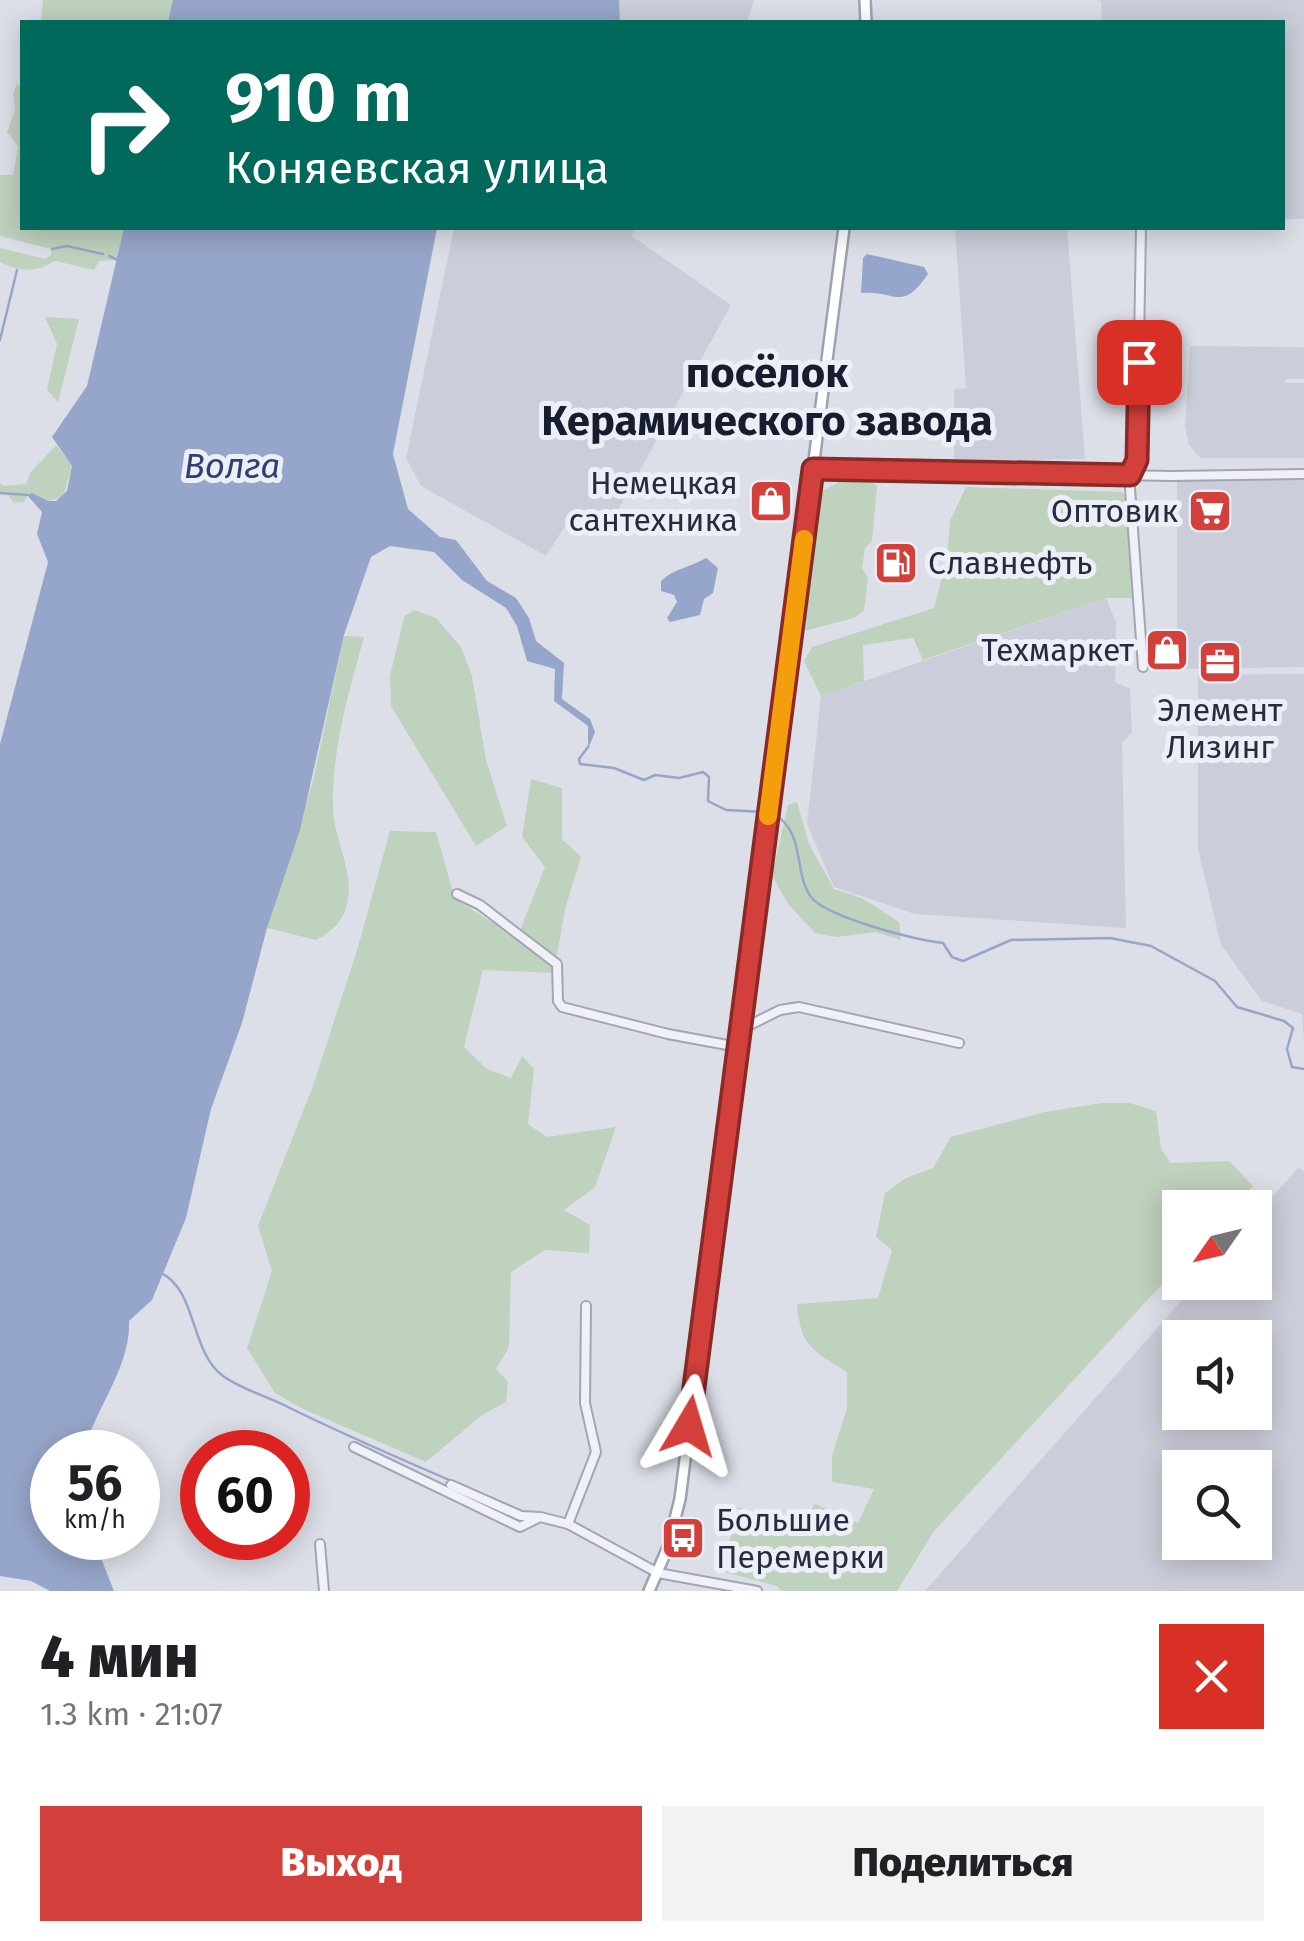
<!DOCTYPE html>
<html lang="ru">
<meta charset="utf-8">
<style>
:root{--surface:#fff;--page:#f2f2f2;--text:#202124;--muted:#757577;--accent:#d3403b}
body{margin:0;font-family:"Fira Sans",sans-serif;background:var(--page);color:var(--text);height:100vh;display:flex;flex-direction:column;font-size:38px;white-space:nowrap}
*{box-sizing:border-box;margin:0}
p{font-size:32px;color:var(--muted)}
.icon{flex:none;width:55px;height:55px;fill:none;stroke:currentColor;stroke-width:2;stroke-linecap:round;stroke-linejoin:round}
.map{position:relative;height:1591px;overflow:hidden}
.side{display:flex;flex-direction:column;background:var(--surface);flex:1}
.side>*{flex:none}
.banner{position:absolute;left:20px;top:20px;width:1265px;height:210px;border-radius:0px;box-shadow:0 5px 25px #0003;background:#00695c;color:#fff;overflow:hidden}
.needle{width:65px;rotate:236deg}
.fabs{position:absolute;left:1162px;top:1190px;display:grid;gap:20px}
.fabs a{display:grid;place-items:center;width:110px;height:110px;border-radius:0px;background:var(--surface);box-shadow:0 5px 25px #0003;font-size:50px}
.speed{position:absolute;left:30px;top:1430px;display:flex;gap:20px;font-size:50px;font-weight:700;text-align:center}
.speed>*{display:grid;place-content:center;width:130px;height:130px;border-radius:50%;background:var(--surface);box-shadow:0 5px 25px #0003;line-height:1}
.speed small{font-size:25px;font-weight:400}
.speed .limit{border:15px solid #d22;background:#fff;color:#111}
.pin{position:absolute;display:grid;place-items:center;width:85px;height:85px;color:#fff;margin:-42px;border-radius:20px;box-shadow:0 5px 15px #0006}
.me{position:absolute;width:110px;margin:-55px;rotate:7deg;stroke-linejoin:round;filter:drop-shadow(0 0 8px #0008)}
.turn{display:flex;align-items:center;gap:35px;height:210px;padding:0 40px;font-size:45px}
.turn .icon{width:130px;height:130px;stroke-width:2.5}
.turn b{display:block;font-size:70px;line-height:85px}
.round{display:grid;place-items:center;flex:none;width:105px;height:105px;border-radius:0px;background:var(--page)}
.overview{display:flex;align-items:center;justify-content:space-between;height:170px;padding:0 40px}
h1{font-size:60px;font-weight:800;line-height:75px}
.button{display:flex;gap:20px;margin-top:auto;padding:20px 40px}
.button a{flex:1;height:115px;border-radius:0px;background:var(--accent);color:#fff;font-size:40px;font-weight:800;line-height:115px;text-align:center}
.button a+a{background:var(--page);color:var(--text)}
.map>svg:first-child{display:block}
.built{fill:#cbceda;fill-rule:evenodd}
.green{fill:#bfd2be}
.water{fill:#96a6ca}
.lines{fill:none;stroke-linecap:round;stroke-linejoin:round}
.stream{stroke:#96a6ca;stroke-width:2.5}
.minor-casing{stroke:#a2a5b2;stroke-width:12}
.major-casing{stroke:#9ca1b4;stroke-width:14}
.minor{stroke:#f0f1f6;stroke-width:8}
.major{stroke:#fff;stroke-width:9}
.route-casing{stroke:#892a26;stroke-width:25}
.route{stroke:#d3403b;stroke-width:18}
.slow{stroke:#f59e0b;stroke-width:18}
.labels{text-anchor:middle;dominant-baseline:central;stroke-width:10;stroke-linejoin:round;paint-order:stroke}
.poi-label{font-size:32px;fill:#262b3f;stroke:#eceff5;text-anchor:end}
.water-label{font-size:35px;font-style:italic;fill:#2f4174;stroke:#eceff5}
.district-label{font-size:42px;font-weight:bold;fill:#181c2f;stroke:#eceff5}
</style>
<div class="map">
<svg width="1304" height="1591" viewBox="0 0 1304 1591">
<rect width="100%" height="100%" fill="#dddfe8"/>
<g class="built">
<path d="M619,0H754L747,22H620Z"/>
<path d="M1095,0H1304V219H1283L1282,22H1102L1101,1Z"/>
<path d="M454,228H635L632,236L731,305L606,532L572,515L546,556L421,486L406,458Z"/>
<path d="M955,228H1067L1085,459L954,461V389L966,388Z"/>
<path d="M1190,346L1304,347V379H1285V383H1304V458H1200L1189,445L1185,427Z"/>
<path d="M1304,478V667L1177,669V480Z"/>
<path d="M1106,598L1116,622L1115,682L1130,689L1132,733L1122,742L1126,928L915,914L834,887L807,824L821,696Z"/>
<path d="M1304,674V1039L1302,1014L1262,1001L1221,945L1198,849V675Z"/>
<path d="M1298,1168L1304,1171V1591H925L1197,1283L1255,1282V1216ZM1180,1338H1255V1412H1180ZM1180,1468H1255V1542H1180Z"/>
</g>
<g class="green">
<path d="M43,0H174L168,22H41Z"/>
<path d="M17,83L22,88V228H124L117,260L99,261L94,270L55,261C34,273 22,272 0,262V248L45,259L51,255V249L0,236V175H13L18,146L7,132L15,110L13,94Z"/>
<path d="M45,317L79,319L58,402L47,390L57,344Z"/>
<path d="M56,445L72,466L63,497L48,501L29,493L24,502L14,503L8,495L0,494V483L3,486L26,484L30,473Z"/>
<path d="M846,478H870L877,487L872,541L865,548L862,568L868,578L864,611L854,618L804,631L819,493Z"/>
<path d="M966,487L1121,492L1129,500L1135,598H1106L923,660L913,638L863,645L864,681L821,696L804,661L812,647L934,608L947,559L950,521Z"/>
<path d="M414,610L436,618L461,647L472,676L486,760L507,826L476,846L391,706L390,676L404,617Z"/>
<path d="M344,636L364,637C349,692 332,748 333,806C333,837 353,868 348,899C345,920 333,931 316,940L267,928L313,781Z"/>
<path d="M531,779L562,788V839L581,857L565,909L554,973L483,970L464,1047L487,1069L511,1078L522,1056L534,1069L528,1124L547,1137L616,1127L595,1187L564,1210L590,1225L589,1253L545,1250L511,1272L509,1347L496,1369L508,1382L506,1402L482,1415L426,1462L303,1409L275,1393L247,1348L272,1271L258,1226L314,1083L358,947L390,831L436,832L455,899L517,938L545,867L522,837Z"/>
<path d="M797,802L809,844L834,889L862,898L899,922L901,940L875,932L837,937L815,933L789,905L772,876L788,805Z"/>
<path d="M1102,1103H1130L1156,1111L1161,1149L1171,1163L1229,1161L1253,1186L1233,1207L1180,1208V1265L934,1531L897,1591H782L777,1586L721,1571L739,1507L792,1536L815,1504L858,1523L874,1489L832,1482V1456L847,1408V1372C813,1351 800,1346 797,1304L878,1298L892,1250L876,1237L885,1193L906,1178L933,1168L951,1137L1045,1112Z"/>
</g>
<g class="water">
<path d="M173,0H619L620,22H168Z"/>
<path d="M124,228H437L393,454L408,509L440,537L456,540L487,581L516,598L529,618L536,641L564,663L562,699L590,719L595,732L588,749V726L554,701L555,669L527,661L517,626L506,608L462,580L434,552L390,546L371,557L344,635L300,830L267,928L242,1023L211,1109L186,1218L152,1300L129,1321C131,1366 96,1408 83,1452H52V1538H93L114,1591H50L31,1581L0,1576V744L48,562L37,534L42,512L27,495L32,493L48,501H56L67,491L72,466L52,437L87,386Z"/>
<path d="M867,254L924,267L928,274C901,313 897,290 861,293L863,258Z"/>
<path d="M706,558L718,568L713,593L704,599L700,615L670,622L667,618L677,602L674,595L661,591V581C673,569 691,567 706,558Z"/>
</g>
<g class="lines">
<g class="stream">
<path d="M52,249L67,246L103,254"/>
<path d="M109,256L120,261"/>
<path d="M0,340L17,270"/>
<path d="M0,493L28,495"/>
<path d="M588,747L579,759L580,764L614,768L644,780L655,775L679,778L703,772L709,777L708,801L726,810L766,812"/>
<path d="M774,814C806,833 793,872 811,897C826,917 918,941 943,943L952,957L963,961L1011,940L1110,938L1151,946L1215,981L1237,1007L1284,1021L1293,1028L1287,1049L1292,1067L1304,1069"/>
<path d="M161,1273C197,1290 190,1352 223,1376C241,1389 266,1396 286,1406C364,1445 446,1478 526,1513"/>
<path d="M632,1563L644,1570"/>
</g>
<g class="minor-casing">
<g id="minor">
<path d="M1141,228L1137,460L1129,475L1143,667"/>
<path d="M813,469L1171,476L1304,474"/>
<path d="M457,894L480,905L557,964L558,1001L562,1007L668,1034L738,1047"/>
<path d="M740,1030L780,1010L799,1007L959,1043"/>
<path d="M354,1447L520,1527L540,1517L568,1524L658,1573L757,1591"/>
<path d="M451,1485L521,1516L540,1517"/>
<path d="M568,1524L596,1452L585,1403L586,1306"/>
<path d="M320,1544L324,1591"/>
</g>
</g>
<g class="major-casing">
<g id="major">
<path d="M865,0L866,22"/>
<path d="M649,1591L668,1547L680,1499L844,228"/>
</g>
</g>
<use href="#minor" class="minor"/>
<use href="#major" class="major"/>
</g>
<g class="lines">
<g class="route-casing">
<path id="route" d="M689,1426L813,469L1130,475L1137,460L1139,362"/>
</g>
<use href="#route" class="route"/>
<path class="slow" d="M768,816L804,539"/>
</g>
<defs>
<g id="shop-square" transform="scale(2.25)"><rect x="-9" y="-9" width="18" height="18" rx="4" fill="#d3403b" stroke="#eceff5"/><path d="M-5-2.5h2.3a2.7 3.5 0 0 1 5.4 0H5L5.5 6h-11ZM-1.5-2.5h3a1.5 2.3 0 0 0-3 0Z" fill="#fff"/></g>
<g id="supermarket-square" transform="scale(2.25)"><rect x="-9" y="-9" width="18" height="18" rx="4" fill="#d3403b" stroke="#eceff5"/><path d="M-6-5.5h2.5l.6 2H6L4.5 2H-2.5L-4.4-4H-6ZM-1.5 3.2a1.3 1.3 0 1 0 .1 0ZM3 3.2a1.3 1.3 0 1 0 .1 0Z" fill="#fff"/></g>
<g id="fuel-square" transform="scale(2.25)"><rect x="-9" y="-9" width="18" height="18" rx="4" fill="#d3403b" stroke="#eceff5"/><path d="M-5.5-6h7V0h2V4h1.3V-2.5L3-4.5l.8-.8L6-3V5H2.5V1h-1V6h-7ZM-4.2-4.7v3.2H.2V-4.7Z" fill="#fff"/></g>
<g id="office-square" transform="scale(2.25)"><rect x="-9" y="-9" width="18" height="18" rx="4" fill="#d3403b" stroke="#eceff5"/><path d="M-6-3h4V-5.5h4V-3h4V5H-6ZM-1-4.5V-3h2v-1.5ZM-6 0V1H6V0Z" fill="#fff"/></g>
<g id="bus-square" transform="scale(2.25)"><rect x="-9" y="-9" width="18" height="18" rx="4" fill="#d3403b" stroke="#eceff5"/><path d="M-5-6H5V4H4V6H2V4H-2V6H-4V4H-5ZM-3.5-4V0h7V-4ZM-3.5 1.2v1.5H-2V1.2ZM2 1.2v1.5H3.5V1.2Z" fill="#fff"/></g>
</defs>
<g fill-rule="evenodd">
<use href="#shop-square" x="771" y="501"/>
<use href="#supermarket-square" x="1210" y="511"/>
<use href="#fuel-square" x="896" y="563"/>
<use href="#shop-square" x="1167" y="650"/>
<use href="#office-square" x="1220" y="662"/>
<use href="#bus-square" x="683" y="1538"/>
</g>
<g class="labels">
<g class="poi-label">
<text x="738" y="483">Немецкая<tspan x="738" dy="37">сантехника</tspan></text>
<text x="1178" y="511">Оптовик</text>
<text x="928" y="563" text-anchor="start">Славнефть</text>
<text x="1134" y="650">Техмаркет</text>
<text x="1220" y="710" text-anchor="middle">Элемент<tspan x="1220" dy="37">Лизинг</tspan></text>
<text x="716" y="1520" text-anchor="start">Большие<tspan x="716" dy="37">Перемерки</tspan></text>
</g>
<g class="water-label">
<text x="232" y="466">Волга</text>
</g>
<g class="district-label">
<text x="767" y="373">посёлок<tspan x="767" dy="48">Керамического завода</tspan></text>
</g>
</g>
</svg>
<div class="fabs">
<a><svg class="needle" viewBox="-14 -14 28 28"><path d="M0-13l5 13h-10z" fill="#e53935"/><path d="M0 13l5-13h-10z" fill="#757577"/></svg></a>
<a><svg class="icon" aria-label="sound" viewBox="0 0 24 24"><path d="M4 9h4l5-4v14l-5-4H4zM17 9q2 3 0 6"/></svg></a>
<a><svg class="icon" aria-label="search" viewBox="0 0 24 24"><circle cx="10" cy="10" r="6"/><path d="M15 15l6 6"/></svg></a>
</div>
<div class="speed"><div>56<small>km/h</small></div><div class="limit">60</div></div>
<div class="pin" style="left:1139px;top:362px;background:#d93025"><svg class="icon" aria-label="arrive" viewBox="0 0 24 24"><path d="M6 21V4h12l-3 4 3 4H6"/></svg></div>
<svg class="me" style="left:689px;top:1426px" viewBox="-20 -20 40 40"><path d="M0-17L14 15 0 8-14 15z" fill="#d3403b" stroke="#fff" stroke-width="4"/></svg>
<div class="banner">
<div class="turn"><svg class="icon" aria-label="right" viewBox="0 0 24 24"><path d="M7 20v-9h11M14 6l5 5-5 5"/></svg><div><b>910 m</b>Коняевская улица</div></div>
</div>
</div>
<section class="side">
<div class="overview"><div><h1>4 мин</h1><p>1.3 km · 21:07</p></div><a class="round" style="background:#d93025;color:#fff"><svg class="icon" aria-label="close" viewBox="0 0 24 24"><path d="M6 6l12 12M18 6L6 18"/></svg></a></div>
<div class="button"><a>Выход</a><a>Поделиться</a></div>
</section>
